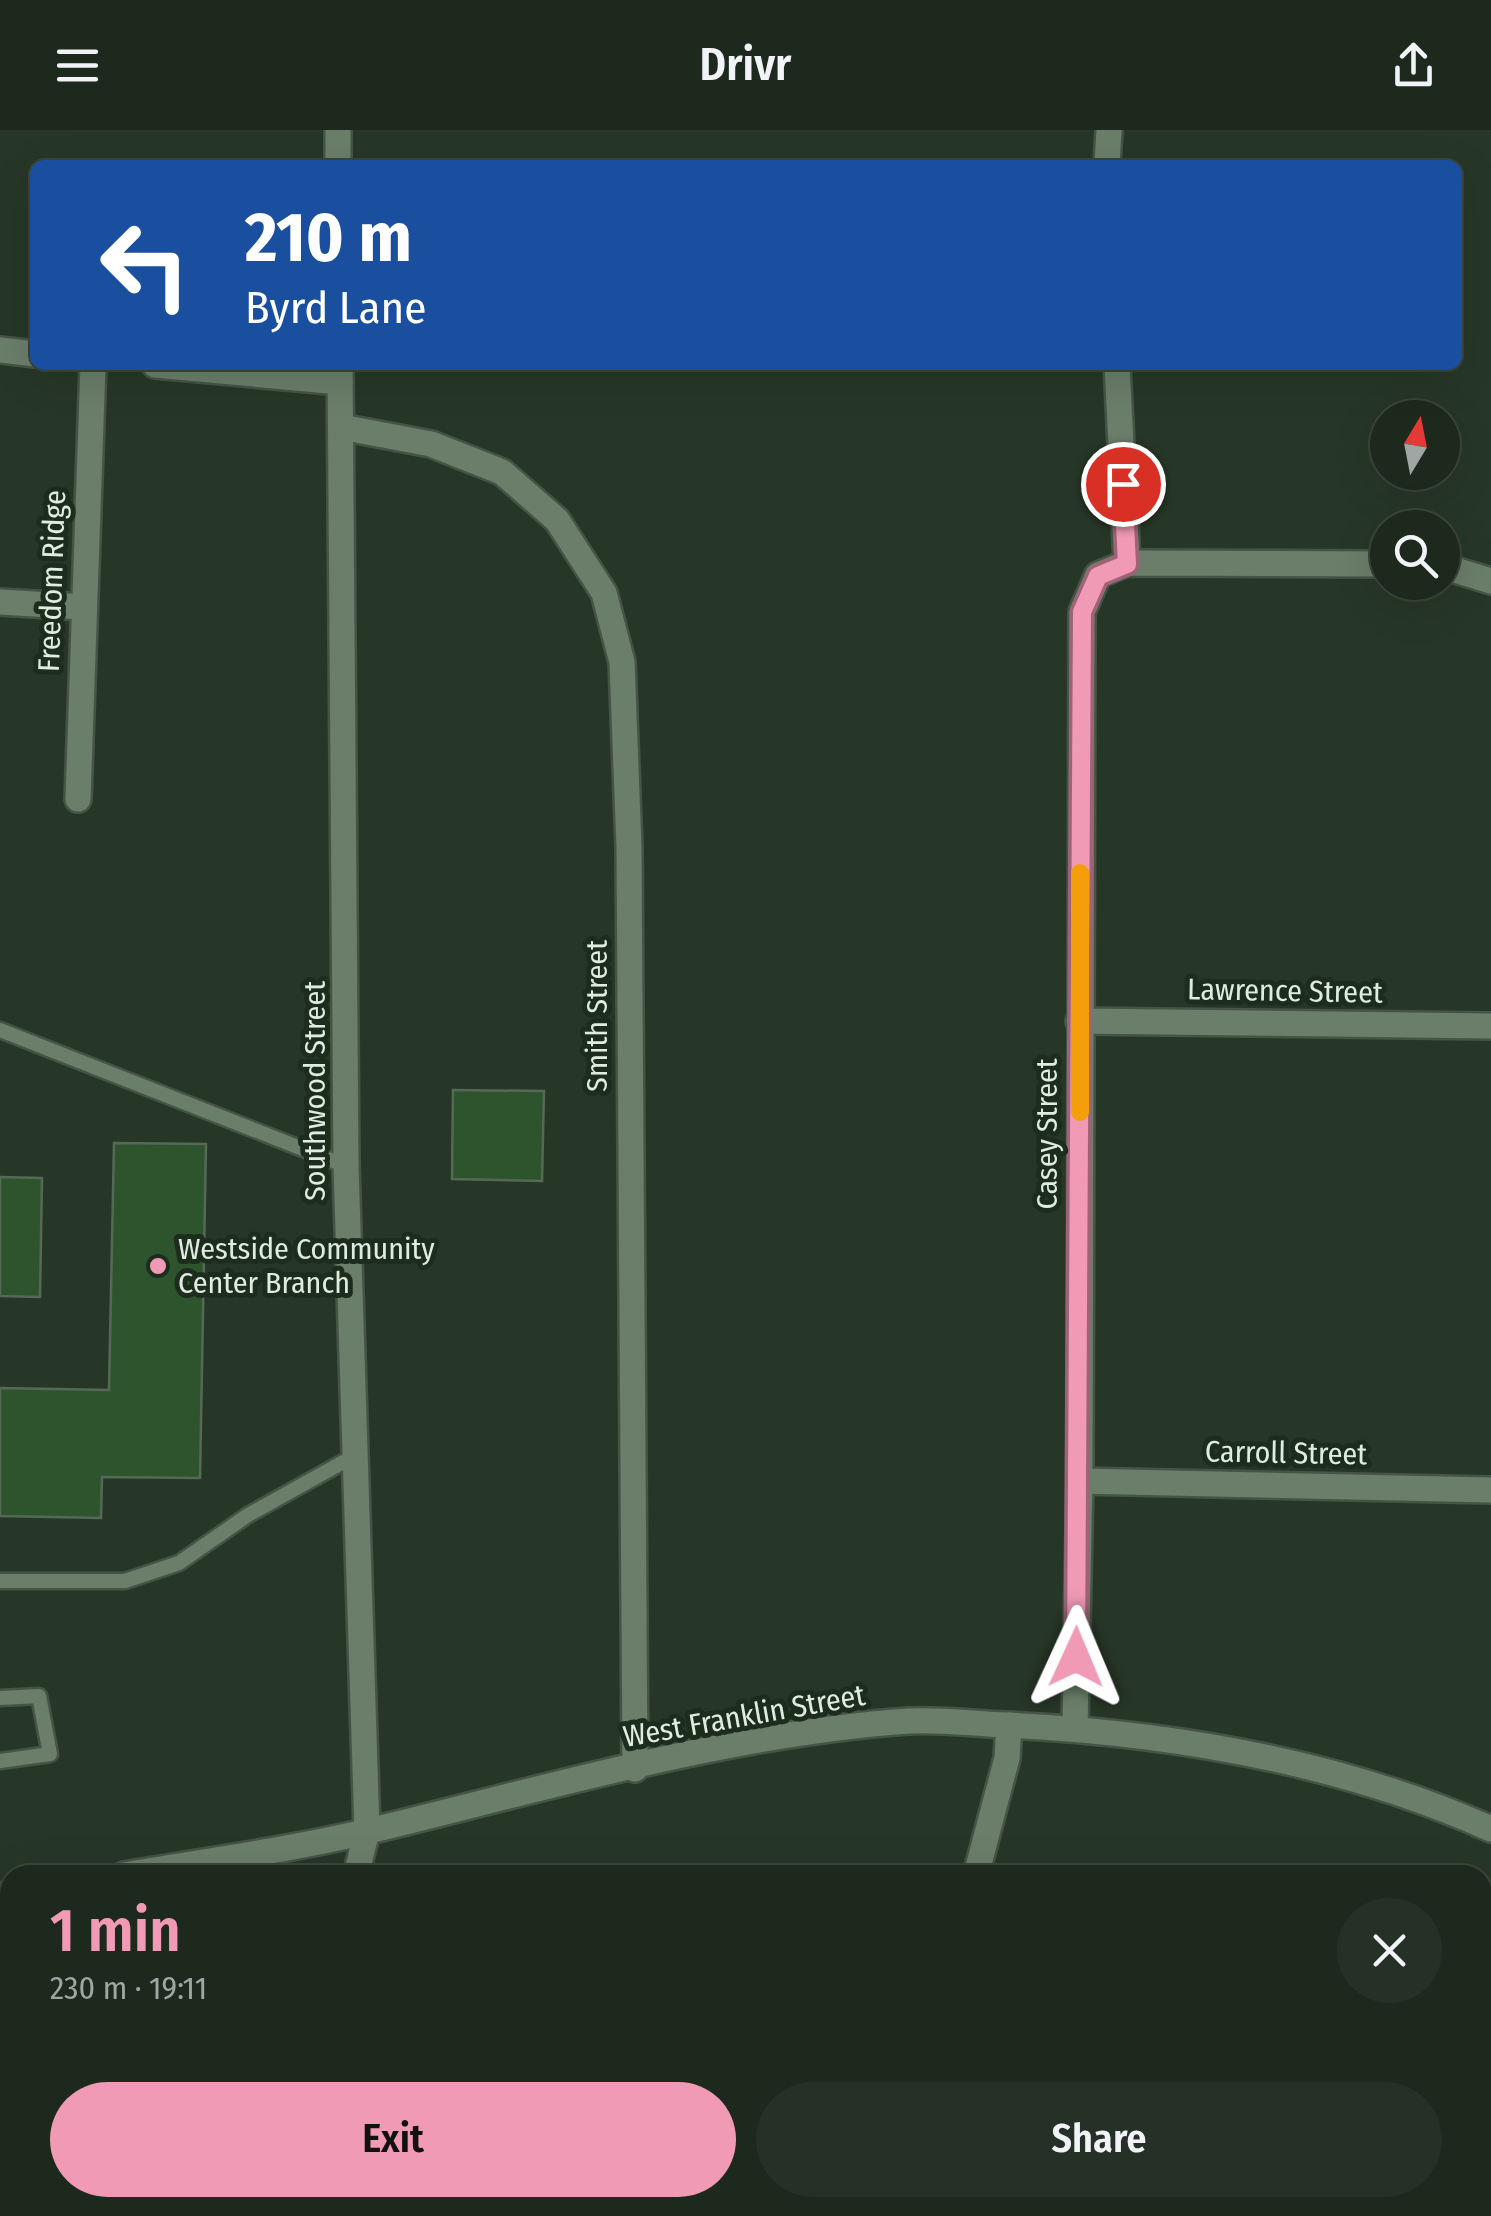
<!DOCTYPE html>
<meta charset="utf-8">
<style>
:root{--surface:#1d291d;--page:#253126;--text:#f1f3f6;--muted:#a0a6a4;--line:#3b453b;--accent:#f09ab5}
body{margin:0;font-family:"Fira Sans Condensed",sans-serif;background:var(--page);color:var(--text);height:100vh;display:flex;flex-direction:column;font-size:38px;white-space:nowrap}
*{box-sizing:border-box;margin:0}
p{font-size:32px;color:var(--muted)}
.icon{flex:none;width:55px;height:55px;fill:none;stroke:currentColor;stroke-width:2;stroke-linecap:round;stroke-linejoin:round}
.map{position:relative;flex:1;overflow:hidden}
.panel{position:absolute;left:0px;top:1735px;width:1492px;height:352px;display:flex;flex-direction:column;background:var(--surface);border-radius:30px 30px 0 0;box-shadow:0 10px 40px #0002,0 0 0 2px var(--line)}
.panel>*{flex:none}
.hud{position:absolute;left:30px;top:30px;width:1432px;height:210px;border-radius:15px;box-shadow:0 10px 40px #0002,0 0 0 2px var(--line);background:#1a4fa0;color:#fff;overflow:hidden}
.needle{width:65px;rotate:10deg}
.fabs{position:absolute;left:1370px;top:270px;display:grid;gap:20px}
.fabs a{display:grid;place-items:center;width:90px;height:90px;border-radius:50%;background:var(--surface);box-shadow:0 10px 40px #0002,0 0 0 2px var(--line);font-size:50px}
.pin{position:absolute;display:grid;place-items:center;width:85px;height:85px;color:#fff;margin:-42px;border:5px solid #fff;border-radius:50%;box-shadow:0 2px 10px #0007}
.me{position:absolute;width:110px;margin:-55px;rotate:1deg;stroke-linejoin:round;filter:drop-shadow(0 0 8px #0008)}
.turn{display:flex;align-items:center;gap:35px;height:210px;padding:0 50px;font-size:45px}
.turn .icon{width:130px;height:130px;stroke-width:2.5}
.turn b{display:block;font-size:70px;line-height:85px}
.round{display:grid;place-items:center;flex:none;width:105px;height:105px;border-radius:52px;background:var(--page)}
.overview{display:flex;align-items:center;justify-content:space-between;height:170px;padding:0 50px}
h1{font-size:60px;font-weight:600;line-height:75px;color:var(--accent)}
.button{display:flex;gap:20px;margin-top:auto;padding:20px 50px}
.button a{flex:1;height:115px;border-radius:60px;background:var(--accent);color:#111;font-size:40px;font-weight:600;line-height:115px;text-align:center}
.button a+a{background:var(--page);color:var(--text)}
header{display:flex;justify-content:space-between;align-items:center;height:130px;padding:0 50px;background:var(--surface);font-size:45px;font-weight:600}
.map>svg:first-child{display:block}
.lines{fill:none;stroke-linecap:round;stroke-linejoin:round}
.stream{stroke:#875163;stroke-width:10}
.building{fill:#2e542e;stroke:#566956;stroke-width:2.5}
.lane-casing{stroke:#465446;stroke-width:19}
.street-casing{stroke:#465446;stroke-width:30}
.secondary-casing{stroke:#465446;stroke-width:30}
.lane{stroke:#6b7e6a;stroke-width:14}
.street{stroke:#6b7e6a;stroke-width:25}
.secondary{stroke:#6b7e6a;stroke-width:25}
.route-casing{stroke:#9c6476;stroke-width:25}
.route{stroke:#f09ab5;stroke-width:18}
.slow{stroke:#f59e0b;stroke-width:18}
.poi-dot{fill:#f09ab5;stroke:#1d2d1d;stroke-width:4}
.labels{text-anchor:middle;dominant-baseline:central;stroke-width:10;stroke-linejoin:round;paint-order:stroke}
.street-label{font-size:30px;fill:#e1ece1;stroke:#1d2d1d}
.poi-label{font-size:30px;fill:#e1ece1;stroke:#1d2d1d;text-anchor:start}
</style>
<header><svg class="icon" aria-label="menu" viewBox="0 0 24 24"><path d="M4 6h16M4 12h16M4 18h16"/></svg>Drivr<svg class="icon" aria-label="share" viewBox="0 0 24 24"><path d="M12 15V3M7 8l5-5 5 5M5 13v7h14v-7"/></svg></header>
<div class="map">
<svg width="1491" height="2086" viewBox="0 0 1491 2086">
<rect width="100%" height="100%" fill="#273727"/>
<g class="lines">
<g class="stream">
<path d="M607,2078L630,2086"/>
<path d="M475,2086L496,2078"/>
</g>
</g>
<g class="building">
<path d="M453,960L544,961L542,1051L452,1049Z"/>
<path d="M114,1013L206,1014L200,1348L102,1347L101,1388L0,1386V1258L109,1260Z"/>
<path d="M0,1047L42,1048L40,1167L0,1166Z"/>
</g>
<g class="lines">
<g class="lane-casing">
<g id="lane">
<path d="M0,900L346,1036"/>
<path d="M0,1451H125L179,1433L248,1385L354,1326"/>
<path d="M0,1568L39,1566L50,1624L0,1631"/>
</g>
</g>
<g class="street-casing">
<g id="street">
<path d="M1107,35L1109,0"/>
<path d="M0,220L35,224"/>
<path d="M155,235L340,252"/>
<path d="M1117,235L1127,433"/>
<path d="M341,297L431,314L502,342L557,390L604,463L622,532L629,717L635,1639"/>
<path d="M1442,436L1491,451"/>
<path d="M0,472L83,477"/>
<path d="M78,669L93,235"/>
<path d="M1079,891L1491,896"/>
<path d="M1080,1351L1491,1360"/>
<path d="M1075,1598L1080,1351L1082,482L1098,445L1127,433L1388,434"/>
<path d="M976,1745L1007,1628L1009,1595"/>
<path d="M1482,1980L1491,1978"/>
</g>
</g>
<g class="secondary-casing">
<g id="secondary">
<path d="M338,0V35"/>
<path d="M340,235L346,1036L367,1701L356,1745"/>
<path d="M124,1745C206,1731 289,1720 369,1701C543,1659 731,1603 909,1591C941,1589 975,1594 1007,1595C1173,1603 1339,1631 1491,1699"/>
<path d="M0,1766L10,1764"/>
<path d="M216,2086L220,2078"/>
</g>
</g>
<use href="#lane" class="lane"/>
<use href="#street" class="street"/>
<use href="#secondary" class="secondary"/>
</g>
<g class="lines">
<g class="route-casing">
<path id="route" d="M1076,1527L1082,482L1098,446L1127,434L1123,354"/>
</g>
<use href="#route" class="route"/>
<path class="slow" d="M1080,743V982"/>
</g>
<circle class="poi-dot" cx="158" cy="1136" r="10"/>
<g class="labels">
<g class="street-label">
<text transform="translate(52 451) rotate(-88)">Freedom Ridge</text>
<text transform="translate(1285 861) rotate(1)">Lawrence Street</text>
<text transform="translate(597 886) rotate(-90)">Smith Street</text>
<text transform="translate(315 961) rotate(-90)">Southwood Street</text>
<text transform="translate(1047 1004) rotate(-90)">Casey Street</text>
<text transform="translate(1286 1323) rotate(1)">Carroll Street</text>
<text transform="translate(744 1586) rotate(-10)">West Franklin Street</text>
</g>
<g class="poi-label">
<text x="178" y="1119">Westside Community<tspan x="178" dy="34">Center Branch</tspan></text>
</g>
</g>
</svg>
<div class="fabs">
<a><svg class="needle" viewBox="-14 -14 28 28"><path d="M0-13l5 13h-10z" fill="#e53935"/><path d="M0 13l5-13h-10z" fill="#a0a6a4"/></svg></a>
<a><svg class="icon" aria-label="search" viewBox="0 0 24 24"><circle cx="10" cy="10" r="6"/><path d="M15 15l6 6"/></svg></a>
</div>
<div class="pin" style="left:1123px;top:354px;background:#d93025"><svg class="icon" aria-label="arrive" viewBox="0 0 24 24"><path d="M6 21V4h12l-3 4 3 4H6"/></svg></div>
<svg class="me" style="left:1076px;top:1527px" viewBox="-20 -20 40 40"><path d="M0-17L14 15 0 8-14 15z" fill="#f09ab5" stroke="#fff" stroke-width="4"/></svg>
<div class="hud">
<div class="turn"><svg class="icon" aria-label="left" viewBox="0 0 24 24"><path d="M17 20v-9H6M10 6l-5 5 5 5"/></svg><div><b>210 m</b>Byrd Lane</div></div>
</div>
<section class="panel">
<div class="overview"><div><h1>1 min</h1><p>230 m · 19:11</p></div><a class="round"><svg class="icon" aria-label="close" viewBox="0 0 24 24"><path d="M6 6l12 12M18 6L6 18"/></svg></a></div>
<div class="button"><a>Exit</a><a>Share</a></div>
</section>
</div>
